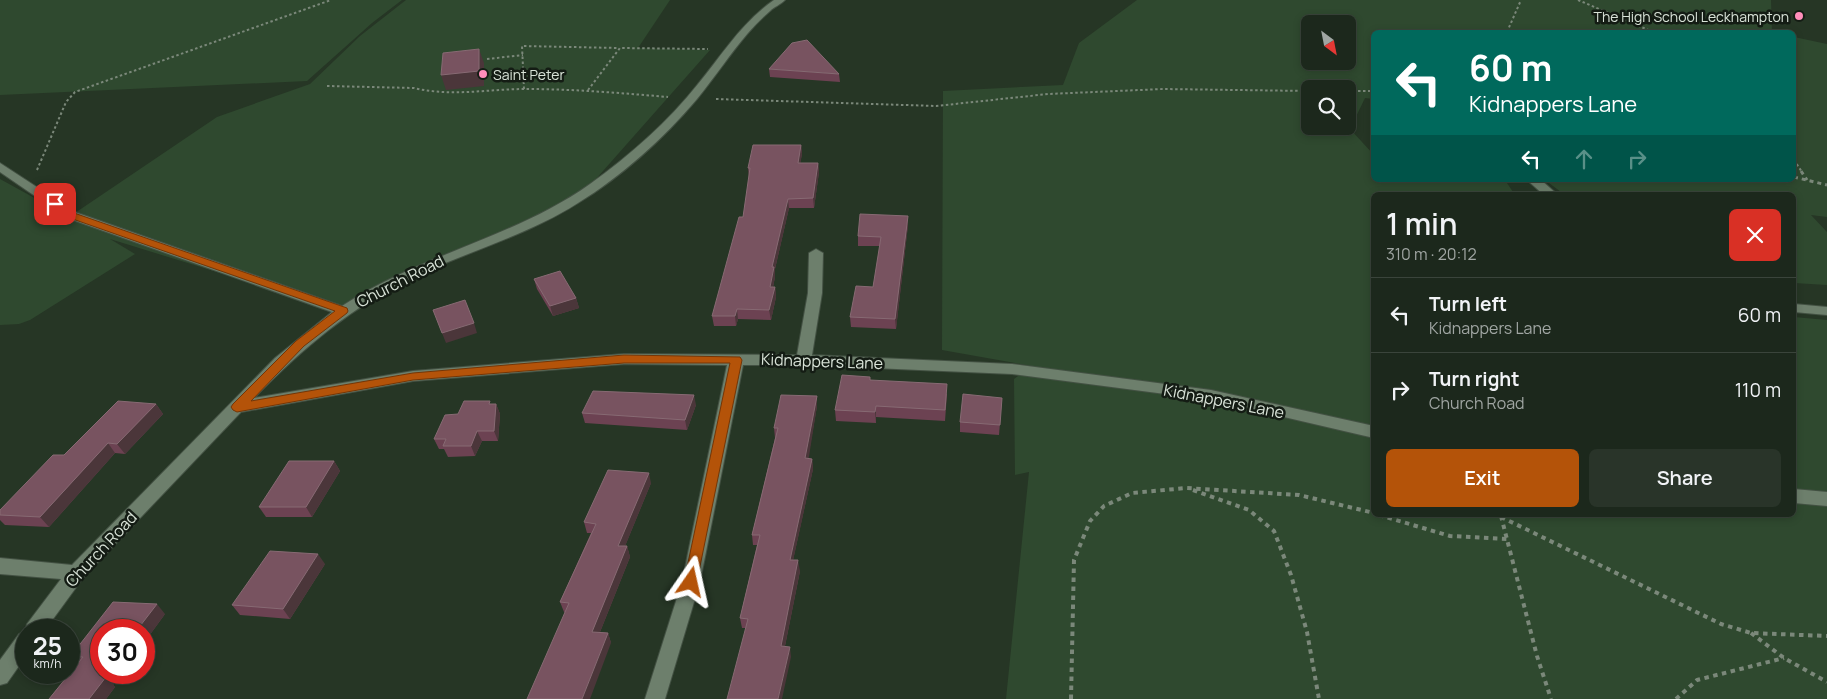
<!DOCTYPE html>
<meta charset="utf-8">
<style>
:root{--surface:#1c281c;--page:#293429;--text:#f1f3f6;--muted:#a0a6a3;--line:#3a443b;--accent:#b45309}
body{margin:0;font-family:Manrope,sans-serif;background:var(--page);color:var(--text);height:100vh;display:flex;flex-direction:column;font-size:19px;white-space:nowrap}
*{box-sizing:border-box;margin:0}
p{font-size:16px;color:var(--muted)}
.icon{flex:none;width:28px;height:28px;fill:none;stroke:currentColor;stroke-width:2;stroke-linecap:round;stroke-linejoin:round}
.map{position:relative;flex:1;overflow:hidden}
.sheet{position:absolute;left:1371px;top:192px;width:425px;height:325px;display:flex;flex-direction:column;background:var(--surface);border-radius:8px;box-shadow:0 2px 8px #0003,0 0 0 1px var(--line)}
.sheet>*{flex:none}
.banner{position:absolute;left:1371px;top:30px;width:425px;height:152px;border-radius:8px;box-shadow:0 2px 8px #0003,0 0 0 1px var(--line);background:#00695c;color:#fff;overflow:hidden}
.needle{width:32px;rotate:148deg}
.tools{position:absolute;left:1301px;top:15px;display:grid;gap:10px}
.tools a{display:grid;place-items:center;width:55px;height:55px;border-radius:8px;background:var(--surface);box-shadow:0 2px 8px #0003,0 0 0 1px var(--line);font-size:25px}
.speed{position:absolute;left:15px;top:619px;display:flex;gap:10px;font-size:25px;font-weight:700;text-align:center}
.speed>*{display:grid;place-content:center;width:65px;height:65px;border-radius:50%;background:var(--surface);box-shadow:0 2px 8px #0003,0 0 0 1px var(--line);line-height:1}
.speed small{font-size:12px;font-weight:400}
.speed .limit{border:8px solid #d22;background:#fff;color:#111}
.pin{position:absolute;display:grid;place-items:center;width:42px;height:42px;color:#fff;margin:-21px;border-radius:10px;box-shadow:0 2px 8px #0006}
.me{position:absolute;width:55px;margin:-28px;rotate:11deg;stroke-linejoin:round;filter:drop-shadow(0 0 4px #0008)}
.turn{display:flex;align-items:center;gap:18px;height:105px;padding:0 15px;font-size:22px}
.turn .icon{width:65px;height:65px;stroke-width:2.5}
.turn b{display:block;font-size:35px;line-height:42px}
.lanes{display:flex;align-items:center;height:48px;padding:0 15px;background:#0003;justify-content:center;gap:25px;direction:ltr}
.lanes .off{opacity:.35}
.round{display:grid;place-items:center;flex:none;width:52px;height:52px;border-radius:8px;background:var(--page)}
.head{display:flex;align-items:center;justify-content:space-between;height:85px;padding:0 15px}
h1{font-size:30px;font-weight:600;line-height:38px}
.button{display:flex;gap:10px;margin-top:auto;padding:10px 15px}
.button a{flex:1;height:58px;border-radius:8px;background:var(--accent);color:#fff;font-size:20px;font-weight:600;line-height:58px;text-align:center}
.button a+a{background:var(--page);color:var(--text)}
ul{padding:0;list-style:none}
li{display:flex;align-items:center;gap:15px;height:75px;padding:0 15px;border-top:1px solid var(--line)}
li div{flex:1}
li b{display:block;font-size:19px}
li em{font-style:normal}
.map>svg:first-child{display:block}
.green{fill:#2f492f;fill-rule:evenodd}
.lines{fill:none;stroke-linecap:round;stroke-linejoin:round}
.minor-casing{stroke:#435143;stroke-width:2}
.path-far2{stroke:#7b887a;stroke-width:2;stroke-dasharray:2.5 2.5;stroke-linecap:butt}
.path-far1{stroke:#7b887a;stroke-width:3;stroke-dasharray:4 4;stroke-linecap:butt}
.path{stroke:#7b887a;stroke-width:4;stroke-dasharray:4.5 4.5;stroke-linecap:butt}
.minor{fill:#6d7f6c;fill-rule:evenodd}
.wall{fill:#6c4252}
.shaded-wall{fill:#4b363a}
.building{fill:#785360;stroke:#876a73}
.route{fill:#b45309;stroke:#753606}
.poi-dot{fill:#ff8eba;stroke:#141c14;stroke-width:2}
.labels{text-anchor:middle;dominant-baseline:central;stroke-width:5;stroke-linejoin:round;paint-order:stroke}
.far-poi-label{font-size:14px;fill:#d9e3d8;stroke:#141c14;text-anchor:end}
.street-label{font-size:16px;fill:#d9e3d8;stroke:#141c14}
</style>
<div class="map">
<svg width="1827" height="699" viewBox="0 0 1827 699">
<rect width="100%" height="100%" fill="#263625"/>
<g class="green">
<path d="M0,0H402L372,23L307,81L0,95Z"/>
<path d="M406,0H670L638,48L710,50L580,197L410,272L343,311L110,239L135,254L30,320L19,324L0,325V179L69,217L217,117L310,84L360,36Z"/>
<path d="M1137,0H1771L1772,32H1374V99L1365,98L1350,129L1374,155V180H1505L1515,195H1374V515H1794V317L1827,320V699H1006L1029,472L1015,475L1014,379L1032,366L942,350L943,91L1063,85L1079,43ZM1310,24H1348V61H1310ZM1310,89H1348V126H1310Z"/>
<path d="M1794,37L1827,44V217L1811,215L1827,232V285L1794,283V195H1565L1545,180H1794Z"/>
</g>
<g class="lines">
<g class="minor-casing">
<g id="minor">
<path d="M774,0H785C780,5 774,7 770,11C762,18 755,25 748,33C730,54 715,77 697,99C664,138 622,176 578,203C528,235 469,251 416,276C353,305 302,349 254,398L413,371L624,354L797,355L808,293L809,253L816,249L823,253L822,293L812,355L1012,364L1211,390L1374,426V438L1211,400L1012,374L804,365H743L700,582L665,699H645L682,582L727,365L624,364L413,381L241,412L83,578L45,630H26V656L7,683L0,685V660L19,634L25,632L27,624L61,579L0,574V558L72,565L275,358L332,312L67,218L0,172V163L75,212L342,306C419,255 514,238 590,184C629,156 668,122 698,84C722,55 742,22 774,0Z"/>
<path d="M1527,180H1541L1558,195H1544Z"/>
<path d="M1794,304L1827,307V315L1794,312Z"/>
<path d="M1794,489L1827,492V506L1794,503Z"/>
</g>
</g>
<g class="path-far2">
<path d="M1578,0L1653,32"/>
<path d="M1507,32L1521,0"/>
<path d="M487,59L523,55"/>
<path d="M327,86L414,88C451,97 488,89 525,89C573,89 621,93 668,97"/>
<path d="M524,89L522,46L619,48"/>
<path d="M588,90L620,48L708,49"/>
<path d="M1348,91H1374"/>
<path d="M716,99L936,106L1048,94L1163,89L1310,91"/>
<path d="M1794,160L1802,172"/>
<path d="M37,170L66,102L75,92L331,0"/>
</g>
<g class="path-far1">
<path d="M1801,171L1807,180"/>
<path d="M1794,177L1827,185"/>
</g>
<g class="path">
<path d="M1193,490L1249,510L1274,531L1291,575L1307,632L1319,699"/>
<path d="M1379,515L1450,536L1507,539"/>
<path d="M1501,516L1537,656L1551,699"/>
<path d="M1501,517L1721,624L1751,633L1827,636"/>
<path d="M1751,633L1784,658L1827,682"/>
<path d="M1071,699L1074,560L1090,521L1104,506L1132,493L1186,488L1299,495L1374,513"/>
<path d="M1676,699L1697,680L1784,658"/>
</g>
<use href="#minor" class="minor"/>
</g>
<g class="wall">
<path d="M769,69L839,74L840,82L770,77Z"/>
<path d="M801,145L802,154L800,163H818L819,172L814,208H789L775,269V277L773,287H775L776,297L771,320L738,319L736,326H714L712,316L743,217L749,177L748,168Z"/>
<path d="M908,225L896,329L851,327L850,317L873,287L880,246H858V236Z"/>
<path d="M534,279L576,298L579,308L553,316L537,289Z"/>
<path d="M870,380L947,394L945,421L876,417V423L836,421L835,410Z"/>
<path d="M817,396V406L808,458L812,459L813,469L793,560L800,571L785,646L791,657L745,628H742L740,618L757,545H753L752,535L775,438L774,428Z"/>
<path d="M1002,398L999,435L960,432V422Z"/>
<path d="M156,404L163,414L125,454L115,453L49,527L5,525L0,520V510L64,455Z"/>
<path d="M491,404H496L500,414L498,441H482L475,456L448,457L444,449H439L434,439Z"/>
<path d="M696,405L687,430L585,423L582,413Z"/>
<path d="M334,461L340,471L312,517H266L259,507Z"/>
<path d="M651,483L625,546H627L630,557L600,632L608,633L611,643L564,612L560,602L591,533H587L584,522Z"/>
<path d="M325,564L290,619L240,615L232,605Z"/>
<path d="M165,614L113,685L115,687L106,699H49L77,664L70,657Z"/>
</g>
<g class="shaded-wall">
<path d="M479,49L484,63V86L446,90L441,75Z"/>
<path d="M801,145L802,154L799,172L798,163Z"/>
<path d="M818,163L819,172L814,208L813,198Z"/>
<path d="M788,199L789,208L775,269V277L771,297L770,287L772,267Z"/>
<path d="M908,216V225L896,329L895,319Z"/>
<path d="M775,287L776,297L771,320L769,310Z"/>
<path d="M576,298L579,308L553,316L550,306Z"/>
<path d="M737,309L738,319L736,326L735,316Z"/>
<path d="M474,323L477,333L446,343L442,333Z"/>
<path d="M694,395L696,405L687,430L685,420Z"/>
<path d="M817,396V406L807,469L805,458Z"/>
<path d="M156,404L163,414L125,454L117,444Z"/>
<path d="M496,404L500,414L498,441L494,431Z"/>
<path d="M876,406V423L875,412Z"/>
<path d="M477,431L482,441L475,456L471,446Z"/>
<path d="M108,443L115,453L49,527L40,517Z"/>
<path d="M812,459L813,469L791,570L790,560Z"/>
<path d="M334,461L340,471L312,517L306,507Z"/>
<path d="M649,473L651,483L621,556L618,546Z"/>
<path d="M627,546L630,557L596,642L592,632Z"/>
<path d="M318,554L325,564L290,619L283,609Z"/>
<path d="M798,560L800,571L783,656L781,646Z"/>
<path d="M157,604L165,614L144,643V630H137Z"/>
<path d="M608,633L611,643L590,699H582Z"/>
<path d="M790,647L791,657L782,699H778Z"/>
<path d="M105,672H122L113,685L115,687L106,699H89Z"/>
</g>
<g class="building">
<path d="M807,40L839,74L769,69L792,43Z"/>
<path d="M479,49V71L441,75L443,53Z"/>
<path d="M753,145H801L798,163H818L813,198L788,199L772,267H774L770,287H775L769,310L737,309L735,316H712L739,217H743L750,168H748Z"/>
<path d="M860,214L908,216L895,319L850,317L856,286L873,287L881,237L858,236Z"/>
<path d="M560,271L576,298L550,306L534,279Z"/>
<path d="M465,300L474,323L442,333L433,310Z"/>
<path d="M842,375L870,377V380L947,384L945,410L876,406L875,412L835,410Z"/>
<path d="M593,391L694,395L685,420L582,413Z"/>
<path d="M963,394L1002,398L1000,425L960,422Z"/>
<path d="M781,395L817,396L805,458L812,459L790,560H798L781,646L790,647L778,699H727L748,619L740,618L760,535H752L778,428H774Z"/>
<path d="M118,401L156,404L117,444L108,443L40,517L0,515V510L53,455H64Z"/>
<path d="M464,401H490L489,404H496L494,431H477L471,446H443L446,439H434L445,415L458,414Z"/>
<path d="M289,461H334L306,507H259Z"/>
<path d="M608,470L649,473L618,546H627L592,632L608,633L582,699H527L569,603L560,602L596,524L584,522Z"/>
<path d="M270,551L318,554L283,609L232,605Z"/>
<path d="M113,602L157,604L137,630H101V672H105L102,677H106L89,699H49L83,657H70Z"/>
</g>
<path class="route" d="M55,201L74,213L347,308L348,311L347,313L304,346L251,401L413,373L624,355L740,357L742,360L696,586L691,588L686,586L684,582L730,363H624L413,380L237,412L233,410L231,407L233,404L296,341L335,311L67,217L52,206V202Z"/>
<g class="poi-dot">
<circle cx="1799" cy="16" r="5"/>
<circle cx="483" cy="74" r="5"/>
</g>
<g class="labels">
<g class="far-poi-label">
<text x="1789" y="16">The High School Leckhampton</text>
<text x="493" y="74" text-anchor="start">Saint Peter</text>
</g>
<g class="street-label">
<text transform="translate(400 281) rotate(-27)">Church Road</text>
<text transform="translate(822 361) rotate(2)">Kidnappers Lane</text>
<text transform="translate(1224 401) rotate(11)">Kidnappers Lane</text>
<text transform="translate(101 549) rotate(-47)">Church Road</text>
</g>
</g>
</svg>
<div class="tools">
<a><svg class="needle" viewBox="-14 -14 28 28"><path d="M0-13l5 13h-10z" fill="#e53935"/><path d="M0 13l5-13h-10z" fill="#a0a6a3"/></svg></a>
<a><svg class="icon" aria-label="search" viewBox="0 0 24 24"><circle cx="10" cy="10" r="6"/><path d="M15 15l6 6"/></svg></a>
</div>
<div class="speed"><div>25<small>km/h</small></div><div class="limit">30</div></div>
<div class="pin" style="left:55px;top:204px;background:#d93025"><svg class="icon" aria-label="arrive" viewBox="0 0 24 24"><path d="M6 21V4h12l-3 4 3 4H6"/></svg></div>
<svg class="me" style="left:691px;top:582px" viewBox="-20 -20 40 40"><path d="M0-17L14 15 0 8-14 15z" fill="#b45309" stroke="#fff" stroke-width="4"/></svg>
<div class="banner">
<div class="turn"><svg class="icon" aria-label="left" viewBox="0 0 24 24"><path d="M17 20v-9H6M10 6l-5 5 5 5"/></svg><div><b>60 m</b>Kidnappers Lane</div></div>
<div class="lanes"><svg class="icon" aria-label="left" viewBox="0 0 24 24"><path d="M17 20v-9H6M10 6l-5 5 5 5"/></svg><svg class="icon off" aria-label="ahead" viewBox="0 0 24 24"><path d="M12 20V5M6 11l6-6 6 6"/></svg><svg class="icon off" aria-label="right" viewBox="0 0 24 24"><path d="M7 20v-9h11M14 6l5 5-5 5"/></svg></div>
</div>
<section class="sheet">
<div class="head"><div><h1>1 min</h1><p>310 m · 20:12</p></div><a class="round" style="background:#d93025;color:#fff"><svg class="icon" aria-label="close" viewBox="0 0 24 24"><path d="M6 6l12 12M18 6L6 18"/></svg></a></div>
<ul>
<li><svg class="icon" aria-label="left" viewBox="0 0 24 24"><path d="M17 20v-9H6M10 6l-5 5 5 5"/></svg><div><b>Turn left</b><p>Kidnappers Lane</p></div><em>60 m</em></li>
<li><svg class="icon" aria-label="right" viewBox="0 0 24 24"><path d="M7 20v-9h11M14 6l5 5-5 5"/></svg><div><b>Turn right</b><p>Church Road</p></div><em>110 m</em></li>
</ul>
<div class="button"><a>Exit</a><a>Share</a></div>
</section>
</div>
